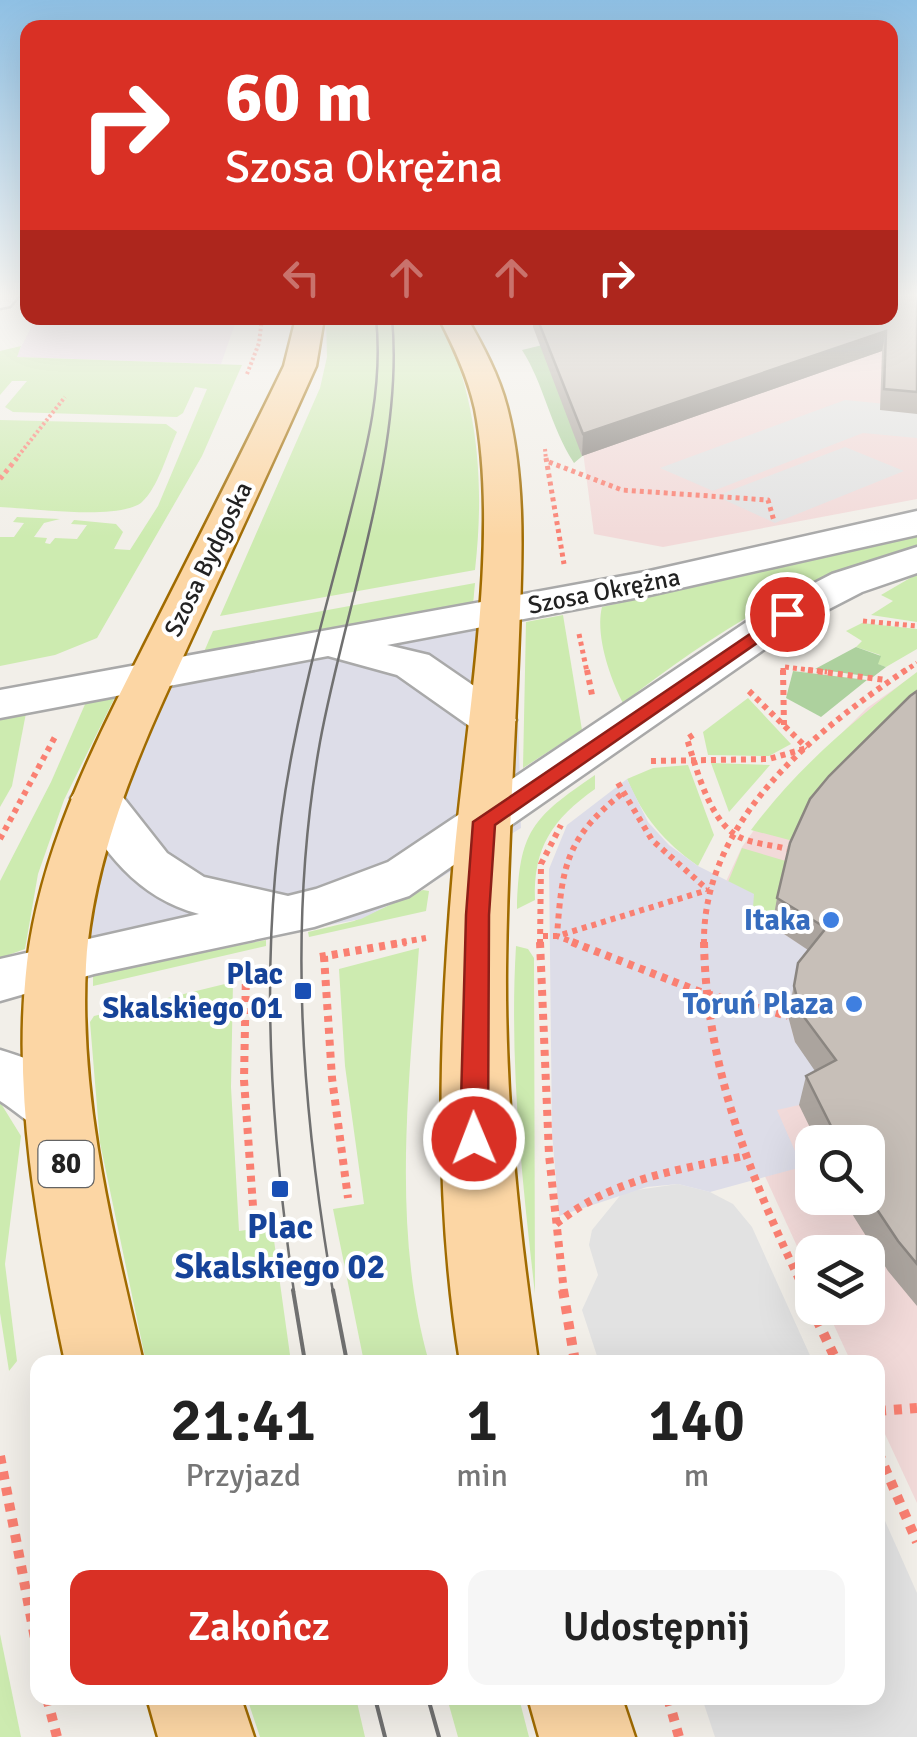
<!DOCTYPE html>
<html lang="pl">
<meta charset="utf-8">
<style>
:root{--surface:#fff;--page:#f6f6f6;--text:#222;--muted:#767676;--accent:#d93025}
body{margin:0;font-family:Signika,sans-serif;background:var(--page);color:var(--text);height:100vh;display:flex;flex-direction:column;font-size:38px;white-space:nowrap}
*{box-sizing:border-box;margin:0}
p{font-size:32px;color:var(--muted)}
.icon{flex:none;width:55px;height:55px;fill:none;stroke:currentColor;stroke-width:2;stroke-linecap:round;stroke-linejoin:round}
.map{position:relative;flex:1;overflow:hidden}
.panel{position:absolute;left:30px;top:1355px;width:855px;height:350px;display:flex;flex-direction:column;background:var(--surface);border-radius:20px;box-shadow:0 10px 40px #0002}
.panel>*{flex:none}
.guide{position:absolute;left:20px;top:20px;width:878px;height:305px;border-radius:20px;box-shadow:0 10px 40px #0002;background:#d93025;color:#fff;overflow:hidden}
.fabs{position:absolute;left:795px;top:1125px;display:grid;gap:20px}
.fabs a{display:grid;place-items:center;width:90px;height:90px;border-radius:20px;background:var(--surface);box-shadow:0 10px 40px #0002;font-size:50px}
.pin{position:absolute;display:grid;place-items:center;width:85px;height:85px;color:#fff;margin:-42px;border:5px solid #fff;border-radius:50%;box-shadow:0 2px 10px #0007}
.me{position:absolute;width:110px;margin:-55px;rotate:359deg;stroke-linejoin:round;filter:drop-shadow(0 0 8px #0008)}
.turn{display:flex;align-items:center;gap:35px;height:210px;padding:0 40px;font-size:45px}
.turn .icon{width:130px;height:130px;stroke-width:2.5}
.turn b{display:block;font-size:70px;line-height:85px}
.lanes{display:flex;align-items:center;height:95px;padding:0 40px;background:#0003;justify-content:center;gap:50px;direction:ltr}
.lanes .off{opacity:.35}
.eta{display:flex;justify-content:space-evenly;align-items:center;height:170px;text-align:center}
.eta b{font-size:60px;font-weight:600;line-height:70px}
.cta{display:flex;gap:20px;margin-top:auto;padding:20px 40px}
.cta a{flex:1;height:115px;border-radius:20px;background:var(--accent);color:#fff;font-size:40px;font-weight:600;line-height:115px;text-align:center}
.cta a+a{background:var(--page);color:var(--text)}
.map>svg:first-child{display:block}
.commercial{fill:#f2dad9;fill-rule:evenodd}
.industrial{fill:#ebdbe8}
.grass{fill:#cdebb0}
.forest{fill:#add19e}
.parking{fill:#e2e2e2}
.plaza{fill:#dddde8}
.lines{fill:none;stroke-linecap:round;stroke-linejoin:round}
.tertiary-casing{stroke:#a9a9a9;stroke-width:5}
.primary-casing{stroke:#a06b00;stroke-width:5}
.path-far4{stroke:#fa8072;stroke-width:4;stroke-dasharray:2.5 2.5;stroke-linecap:butt}
.path-far3{stroke:#fa8072;stroke-width:5;stroke-dasharray:4 4;stroke-linecap:butt}
.path-far2{stroke:#fa8072;stroke-width:6;stroke-dasharray:5 5;stroke-linecap:butt}
.path-far1{stroke:#fa8072;stroke-width:8;stroke-dasharray:6 6;stroke-linecap:butt}
.path{stroke:#fa8072;stroke-width:10;stroke-dasharray:8 8;stroke-linecap:butt}
.tertiary{fill:#fff;fill-rule:evenodd}
.primary{fill:#fcd6a4;fill-rule:evenodd}
.tram-far1{stroke:#707070;stroke-width:2.5}
.tram{stroke:#707070;stroke-width:4}
.wall{fill:#aba49e}
.shaded-wall{fill:#8b8681}
.building{fill:#c7bfb8;stroke:#8b8681;stroke-width:2.5}
.route{fill:#d93025;stroke:#8d1f18;stroke-width:2.5}
.shop-dot{fill:#3f7fe0;stroke:#fff;stroke-width:4}
.transit-dot{fill:#1a4fb4;stroke:#fff;stroke-width:4}
.labels{text-anchor:middle;dominant-baseline:central;stroke-width:8;stroke-linejoin:round;paint-order:stroke}
.far-street-label{font-size:25px;fill:#222;stroke:#fff}
.shield{fill:#fff;stroke:#646464;stroke-width:2.5}
.shield-label{font-size:28px;font-weight:bold;fill:#222}
.shop-label{font-size:30px;font-weight:bold;fill:#366cbe;stroke:#fff;text-anchor:end}
.transit-label{font-size:30px;font-weight:bold;fill:#164399;stroke:#fff;text-anchor:end}
.near-transit-label{font-size:35px;font-weight:bold;fill:#164399;stroke:#fff}
</style>
<div class="map">
<svg width="917" height="1737" viewBox="0 0 917 1737">
<rect width="100%" height="100%" fill="#f2efe9"/>
<g class="commercial">
<path d="M917,294V499L663,547L594,534L565,318H890Z"/>
<path d="M917,673V1503L878,1419V1362H851L826,1308H868V1252H812V1279L753,1150L721,892L742,847L776,799L867,708ZM812,1142H868V1198H812Z"/>
</g>
<path class="industrial" d="M36,318H237L221,364L16,357Z"/>
<g class="grass">
<path d="M326,318H440C478,400 485,480 475,570L220,616L320,388L327,357Z"/>
<path d="M21,346L17,357L242,365L202,456L97,638L55,655L0,666V537H14L24,523L13,522L17,517L60,519L44,523L34,537L47,538L45,543L50,544L55,538L77,539L87,525L71,524L74,520L116,524L123,532L114,549L130,550L158,506L207,389L195,387L183,413L177,417L13,412L5,407L27,381H12L0,395V351Z"/>
<path d="M0,420L166,424L177,432C168,451 158,488 142,502C120,521 30,508 0,507Z"/>
<path d="M917,535V546C807,573 712,634 623,703C610,678 595,635 602,607Z"/>
<path d="M917,574V622L871,615L893,601L881,595Z"/>
<path d="M475,583L473,605L203,654L213,631Z"/>
<path d="M563,615L582,730L523,768L526,622Z"/>
<path d="M862,623L917,629V649L886,667L877,664L880,655L856,647L862,641L846,631Z"/>
<path d="M917,672V712L797,842L751,830C797,768 856,718 917,672Z"/>
<path d="M116,695L64,800L38,874L25,949L0,958V881L51,782L86,702Z"/>
<path d="M748,698L791,744L769,756L708,755L703,732Z"/>
<path d="M26,713L12,786L0,807V718Z"/>
<path d="M711,763L770,765L729,812Z"/>
<path d="M688,765L714,835L698,866C664,842 643,817 627,779L653,768Z"/>
<path d="M595,775V789C553,819 533,847 535,900L517,909C519,831 532,818 595,775Z"/>
<path d="M742,848L789,862L772,926L752,921L728,882Z"/>
<path d="M423,890L429,891L426,911L309,937L308,932L354,921Z"/>
<path d="M266,940V946L93,986V973Z"/>
<path d="M516,946L528,949L534,958L535,1294C522,1178 509,1063 516,946Z"/>
<path d="M419,948C409,1084 391,1229 429,1362H364L333,1209L364,1204L345,1066L339,969Z"/>
<path d="M233,982L231,1087L239,1231L272,1226L291,1362H146L100,1143L90,1022L94,1016Z"/>
<path d="M0,1102L21,1136L5,1264L17,1361L9,1371L0,1313Z"/>
<path d="M0,1634L21,1737H0Z"/>
<path d="M247,1698H356L365,1737H260Z"/>
<path d="M447,1698H519L529,1737H458Z"/>
</g>
<g class="forest">
<path d="M563,340L598,443L574,463C550,426 544,384 522,350Z"/>
<path d="M856,647L881,656L878,664L886,667L873,677L815,669Z"/>
<path d="M793,671L867,680L821,717L786,698Z"/>
</g>
<g class="parking">
<path d="M845,400L917,407V438L863,433L713,491L660,468Z"/>
<path d="M845,447L904,471L775,523L716,496Z"/>
<path d="M678,1184L710,1192L733,1204L752,1227L813,1362H599L582,1310L598,1275L589,1245L592,1230L623,1192Z"/>
<path d="M878,1505L917,1593V1737H715L702,1698H878Z"/>
</g>
<g class="plaza">
<path d="M515,597L521,828L427,886L361,919L30,982L129,671Z"/>
<path d="M627,779L648,822L669,845L698,866L754,894L752,921L772,926L827,962L793,992L788,1015L795,1042L835,1086L799,1105L777,1110L802,1167L710,1192L678,1184L647,1187L559,1216L552,1132L549,869L567,825Z"/>
</g>
<g class="lines">
<g class="tertiary-casing">
<g id="tertiary">
<path d="M0,294H20L10,306L0,308Z"/>
<path d="M917,511V535L645,596L387,645L429,655L509,710L516,720L509,730L492,734L475,730L397,675L328,656L0,718V690L645,572Z"/>
<path d="M917,547V573L862,592L802,623L409,896L314,927L94,974L0,1001V959L199,914C135,897 105,851 71,798L79,787L97,782L115,787L167,853L204,877L288,896L316,889L388,862L772,605L832,574Z"/>
<path d="M0,1050C36,1061 73,1075 92,1110L82,1128C40,1141 33,1122 0,1101Z"/>
</g>
</g>
<g class="primary-casing">
<g id="primary">
<path d="M296,318H324L316,366C276,456 234,546 193,635C145,740 93,848 86,965C79,1100 113,1232 143,1362H65C38,1233 12,1096 27,963C41,846 96,741 148,638C194,547 240,457 284,366Z"/>
<path d="M439,318H467C483,346 499,376 507,407C526,480 522,560 519,635C515,746 507,857 506,969C505,1103 519,1231 538,1362H460C434,1200 439,1034 453,871C464,732 501,544 475,409C468,377 454,347 439,318Z"/>
<path d="M147,1698H241L254,1737H158Z"/>
<path d="M528,1698H622L635,1737H539Z"/>
</g>
</g>
<g class="path-far4">
<path d="M247,374L259,343L262,318"/>
<path d="M545,449L546,460"/>
<path d="M15,460L65,397"/>
</g>
<g class="path-far3">
<path d="M546,458L564,564"/>
<path d="M549,462L622,490L768,500L774,521"/>
<path d="M0,479L17,458"/>
<path d="M863,621L917,626"/>
<path d="M579,634L587,672"/>
<path d="M785,667L827,672"/>
<path d="M783,668V672"/>
<path d="M903,672L917,663"/>
</g>
<g class="path-far2">
<path d="M587,670L592,695"/>
<path d="M783,670L784,725"/>
<path d="M808,670L886,680"/>
<path d="M749,691L807,748"/>
<path d="M693,735L687,739C696,767 708,815 733,833C747,844 770,844 787,849"/>
<path d="M651,761L769,759L807,748"/>
<path d="M618,783L652,840L708,890"/>
<path d="M0,839L56,735"/>
<path d="M543,936H557L708,890"/>
<path d="M392,944L426,938"/>
<path d="M540,944L541,864L561,825"/>
<path d="M578,944L557,936C562,866 566,837 624,792"/>
<path d="M704,944C702,822 813,732 906,670"/>
</g>
<g class="path-far1">
<path d="M540,942L549,1155L564,1292"/>
<path d="M572,942L703,993L788,1016"/>
<path d="M704,942C706,1069 751,1179 805,1292"/>
<path d="M324,956L332,1078L348,1198"/>
<path d="M320,957L406,942"/>
<path d="M246,972L244,1080L254,1220"/>
<path d="M556,1224C611,1179 677,1170 744,1156"/>
</g>
<g class="path">
<path d="M563,1290L575,1362"/>
<path d="M803,1290L837,1362"/>
<path d="M878,1411L917,1408"/>
<path d="M878,1452L917,1542"/>
<path d="M0,1456L38,1654"/>
<path d="M47,1698L57,1737"/>
<path d="M668,1698L679,1737"/>
</g>
<use href="#tertiary" class="tertiary"/>
<use href="#primary" class="primary"/>
<g class="tram-far1">
<path d="M294,1292C268,1110 257,930 293,748C307,676 326,605 345,534C363,462 384,393 376,318"/>
<path d="M333,1292C302,1109 287,926 320,742C344,610 405,449 392,318"/>
</g>
<g class="tram">
<path d="M293,1290L305,1362"/>
<path d="M333,1290L347,1362"/>
<path d="M375,1698L385,1737"/>
<path d="M428,1698L439,1737"/>
</g>
</g>
<g class="wall">
<path d="M917,294V414L880,410L882,351L582,456L533,327V318H890Z"/>
<path d="M917,691V1306L888,1271L854,1217L844,1198H868V1142H817L799,1105L806,1076L815,1071L795,1042L788,1016L798,963L808,950L772,926L777,898Z"/>
</g>
<path class="shaded-wall" d="M886,331L882,351L582,456L583,434Z"/>
<g class="building">
<path d="M890,294H917V392L884,389L886,331L583,434L537,318H890Z"/>
<path d="M917,691V1264L898,1241L868,1196V1142H839L806,1076L836,1060L801,1013L794,986L798,963L826,928L777,898L790,843L810,799L829,776L910,696Z"/>
</g>
<linearGradient id="sky" x2="0" y2="1"><stop stop-color="#8fc0e4"/><stop offset="0.55" stop-color="#f9f8f5"/><stop offset="1" stop-color="#f9f8f5" stop-opacity="0"/></linearGradient>
<rect width="917" height="537" fill="url(#sky)"/>
<path class="route" d="M787,609L793,610V618L495,825L489,915L488,1139L484,1147H464L460,1139L466,915L473,822Z"/>
<g class="shop-dot">
<circle cx="831" cy="920" r="10"/>
<circle cx="854" cy="1004" r="10"/>
</g>
<g class="transit-dot">
<rect x="293" y="981" width="20" height="20" rx="5"/>
<rect x="270" y="1179" width="20" height="20" rx="5"/>
</g>
<g class="labels">
<g class="far-street-label">
<text transform="translate(208 559) rotate(-64)">Szosa Bydgoska</text>
<text transform="translate(604 591) rotate(-11)">Szosa Okrężna</text>
</g>
<rect class="shield" x="38.5" y="1141" width="55" height="46" rx="8"/>
<g class="shield-label">
<text x="66" y="1164">80</text>
</g>
<g class="shop-label">
<text x="811" y="920">Itaka</text>
<text x="834" y="1004">Toruń Plaza</text>
</g>
<g class="transit-label">
<text x="283" y="974">Plac<tspan x="283" dy="34">Skalskiego 01</tspan></text>
</g>
<g class="near-transit-label">
<text x="280" y="1226">Plac<tspan x="280" dy="40">Skalskiego 02</tspan></text>
</g>
</g>
</svg>
<div class="fabs">
<a><svg class="icon" aria-label="search" viewBox="0 0 24 24"><circle cx="10" cy="10" r="6"/><path d="M15 15l6 6"/></svg></a>
<a><svg class="icon" aria-label="layers" viewBox="0 0 24 24"><path d="M12 4l9 5-9 5-9-5zM3 14l9 5 9-5"/></svg></a>
</div>
<div class="pin" style="left:787px;top:614px;background:#d93025"><svg class="icon" aria-label="arrive" viewBox="0 0 24 24"><path d="M6 21V4h12l-3 4 3 4H6"/></svg></div>
<svg class="me" style="left:474px;top:1139px" viewBox="-20 -20 40 40"><circle r="17" fill="#d93025" stroke="#fff" stroke-width="3"/><path d="M0-11L8 9 0 5-8 9z" fill="#fff"/></svg>
<div class="guide">
<div class="turn"><svg class="icon" aria-label="right" viewBox="0 0 24 24"><path d="M7 20v-9h11M14 6l5 5-5 5"/></svg><div><b>60 m</b>Szosa Okrężna</div></div>
<div class="lanes"><svg class="icon off" aria-label="left" viewBox="0 0 24 24"><path d="M17 20v-9H6M10 6l-5 5 5 5"/></svg><svg class="icon off" aria-label="ahead" viewBox="0 0 24 24"><path d="M12 20V5M6 11l6-6 6 6"/></svg><svg class="icon off" aria-label="ahead" viewBox="0 0 24 24"><path d="M12 20V5M6 11l6-6 6 6"/></svg><svg class="icon" aria-label="right" viewBox="0 0 24 24"><path d="M7 20v-9h11M14 6l5 5-5 5"/></svg></div>
</div>
<section class="panel">
<div class="eta">
<div><b>21:41</b><p>Przyjazd</p></div>
<div><b>1</b><p>min</p></div>
<div><b>140</b><p>m</p></div>
</div>
<div class="cta"><a>Zakończ</a><a>Udostępnij</a></div>
</section>
</div>
